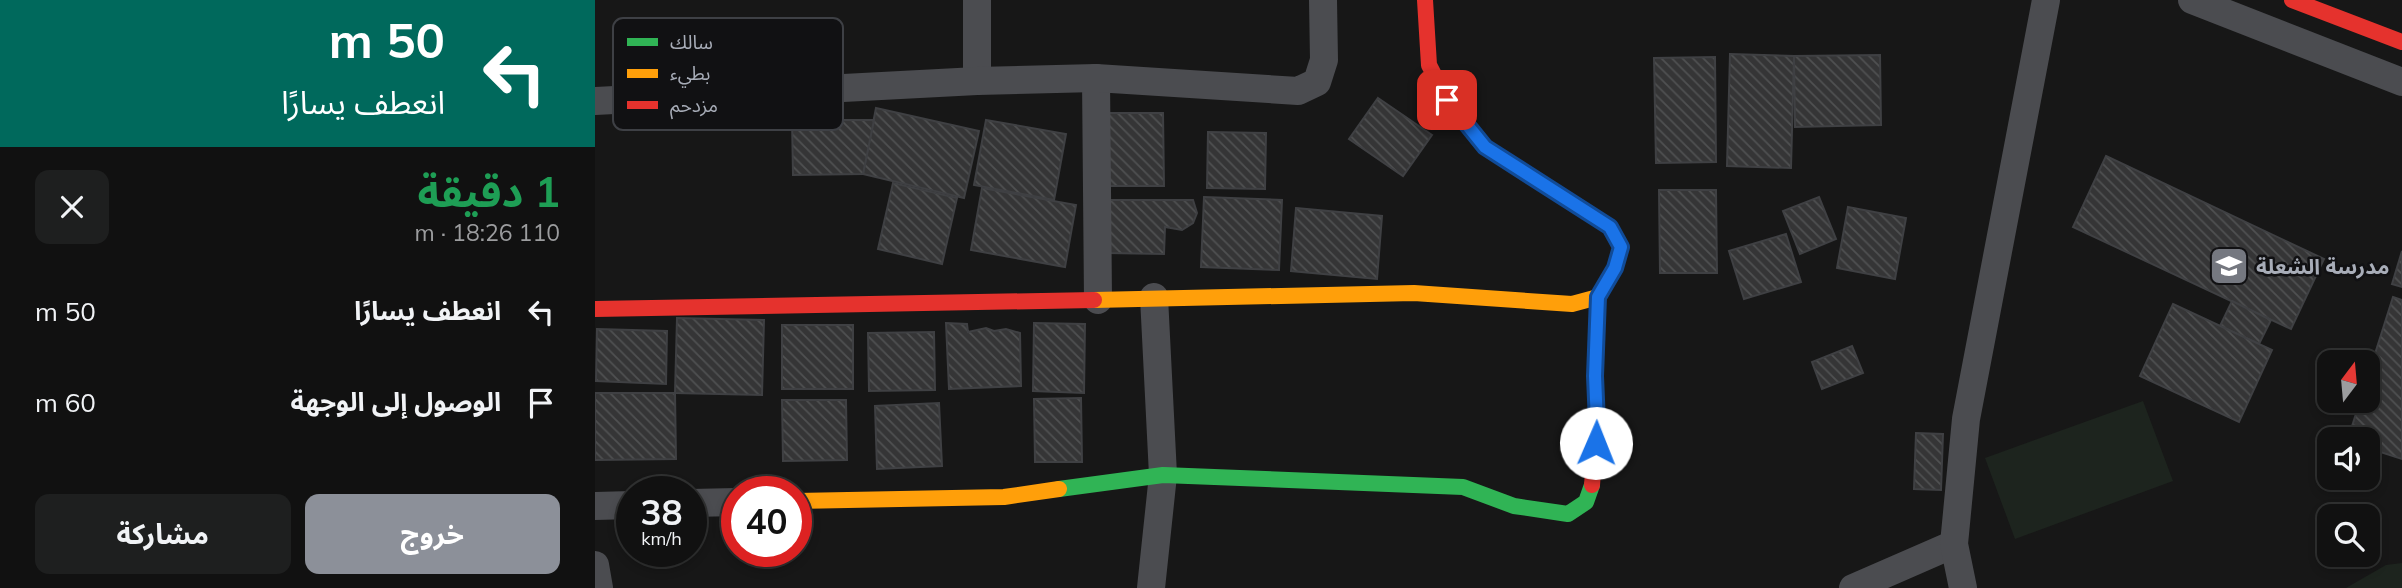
<!DOCTYPE html>
<html lang="ar">
<meta charset="utf-8">
<style>
:root{--surface:#111;--page:#1e1f1f;--text:#f1f3f6;--muted:#9c9d9f;--line:#303131;--accent:#8c9099}
body{margin:0;font-family:Mulish,"Noto Sans Arabic",sans-serif;background:var(--page);color:var(--text);direction:rtl;height:100vh;display:flex;flex-direction:column;font-size:26px;white-space:nowrap}
*{box-sizing:border-box;margin:0}
p{font-size:23px;color:var(--muted)}
.icon{flex:none;width:38px;height:38px;fill:none;stroke:currentColor;stroke-width:2;stroke-linecap:round;stroke-linejoin:round}
.map{position:relative;flex:1;overflow:hidden;direction:ltr}
.drawer{display:flex;flex-direction:column;background:var(--surface);width:595px}
.drawer>*{flex:none}
.top-card{background:#00695c;color:#fff;overflow:hidden}
.needle{width:46px;rotate:16deg}
.controls{position:absolute;left:1722px;top:350px;display:grid;gap:14px}
.controls a{display:grid;place-items:center;width:63px;height:63px;border-radius:14px;background:var(--surface);box-shadow:0 4px 10px #0003,0 0 0 2px var(--line);font-size:35px}
.speed{position:absolute;left:21px;top:476px;display:flex;gap:14px;font-size:35px;font-weight:700;text-align:center}
.speed>*{display:grid;place-content:center;width:91px;height:91px;border-radius:50%;background:var(--surface);box-shadow:0 4px 10px #0003,0 0 0 2px var(--line);line-height:1}
.speed small{font-size:18px;font-weight:400}
.speed .limit{border:10px solid #d22;background:#fff;color:#111}
.pin{position:absolute;display:grid;place-items:center;width:60px;height:60px;color:#fff;margin:-30px;border-radius:14px;box-shadow:0 4px 10px #0006}
.me{position:absolute;width:77px;margin:-38px;rotate:1deg;stroke-linejoin:round;filter:drop-shadow(0 0 5px #0008)}
.turn{display:flex;align-items:center;gap:24px;height:147px;padding:0 35px;font-size:32px}
.turn .icon{width:91px;height:91px;stroke-width:2.5}
.turn b{display:block;font-size:49px;line-height:60px}
.round{display:grid;place-items:center;flex:none;width:74px;height:74px;border-radius:14px;background:var(--page)}
.overview{display:flex;align-items:center;justify-content:space-between;height:119px;padding:0 35px}
h1{font-size:42px;font-weight:700;line-height:52px;color:#1e9e55}
.action{display:flex;gap:14px;margin-top:auto;padding:14px 35px}
.action a{flex:1;height:80px;border-radius:14px;background:var(--accent);color:#fff;font-size:28px;font-weight:700;line-height:80px;text-align:center}
.action a+a{background:var(--page);color:var(--text)}
ul{padding:0;list-style:none}
li{display:flex;align-items:center;gap:21px;height:91px;padding:0 35px}
li div{flex:1}
li b{display:block;font-size:26px}
li em{font-style:normal}
main{display:flex;flex:1;min-height:0}
.map>svg:first-child{display:block}
.grass{fill:#1d241e}
.building{fill:url(#building-back-hatch);stroke:#3f4043;stroke-width:2}
.lines{fill:none;stroke-linecap:round;stroke-linejoin:round}
.street{stroke:#4b4c50;stroke-width:28}
.fast{stroke:#30b455;stroke-width:16}
.slow{stroke:#ff9f0a;stroke-width:16}
.jam{stroke:#e5322d;stroke-width:16}
.route-casing{stroke:#114b97;stroke-width:18}
.route{stroke:#1a73e8;stroke-width:12}
.labels{text-anchor:middle;dominant-baseline:central;stroke-width:5;stroke-linejoin:round;paint-order:stroke}
.poi-label{font-size:21px;font-weight:bold;fill:#a8adb8;stroke:#111113;text-anchor:start}
.key{fill:#111113;stroke:#3e4045;stroke-width:2}
.key-label{font-size:19px;fill:#a8adb8}
</style>
<main>
<div class="map">
<svg width="1807" height="588" viewBox="0 0 1807 588">
<defs>
<pattern id="building-back-hatch" width="6" height="6" patternUnits="userSpaceOnUse" patternTransform="scale(1.75)"><rect width="6" height="6" fill="#353536"/><path d="M-1 5l2 2M0 0l6 6M5-1l2 2" fill="none" stroke="#4f5051"/></pattern>
</defs>
<rect width="100%" height="100%" fill="#171717"/>
<g class="grass">
<path d="M1548,401L1578,481L1420,539L1390,458Z"/>
<path d="M1807,563V588H1751L1791,565Z"/>
</g>
<g class="building">
<path d="M1135,54L1199,56L1196,168L1132,166Z"/>
<path d="M1285,55L1286,125L1200,127L1199,56Z"/>
<path d="M1120,57L1121,162L1061,163L1059,58Z"/>
<path d="M783,98L837,135L808,176L754,139Z"/>
<path d="M281,108L384,131L369,198L268,174Z"/>
<path d="M509,113H568L569,186H509Z"/>
<path d="M197,120H279L268,174L198,175Z"/>
<path d="M391,120L471,134L459,200L379,185Z"/>
<path d="M613,132L671,133L670,189L612,188Z"/>
<path d="M1511,156L1729,259L1696,329L1478,227Z"/>
<path d="M298,183L362,198L347,264L283,249Z"/>
<path d="M387,188L481,205L470,267L376,250Z"/>
<path d="M1064,190H1121L1122,273H1065Z"/>
<path d="M609,197L687,200L684,270L606,267Z"/>
<path d="M1224,197L1241,239L1205,254L1188,211Z"/>
<path d="M512,200H598L602,213L598,223L587,230L570,227L569,254L512,253Z"/>
<path d="M1253,207L1311,218L1300,279L1242,268Z"/>
<path d="M701,208L787,216L782,279L696,271Z"/>
<path d="M1191,234L1206,282L1149,299L1134,251Z"/>
<path d="M1807,251V287L1797,284Z"/>
<path d="M1798,297L1807,300V459L1773,448V439H1753L1765,401H1773V376Z"/>
<path d="M1637,301L1676,320L1664,344L1625,326Z"/>
<path d="M1578,304L1677,350L1644,422L1545,376Z"/>
<path d="M82,318L169,320L167,395L80,393Z"/>
<path d="M351,323L372,324L373,332L391,328L399,331L411,329L425,333L426,386L354,389Z"/>
<path d="M439,323L490,324L489,393L438,391Z"/>
<rect x="187" y="325" width="71" height="64"/>
<path d="M2,329L72,331L71,384L1,381Z"/>
<path d="M339,332L340,390L274,391L273,333Z"/>
<path d="M1257,346L1268,373L1227,389L1217,362Z"/>
<path d="M0,393H80L81,459L0,460Z"/>
<path d="M486,398L487,462H440L439,399Z"/>
<path d="M187,400H251L252,460L188,461Z"/>
<path d="M344,403L347,466L282,469L280,406Z"/>
<path d="M1321,433L1348,434L1346,490L1319,489Z"/>
</g>
<g class="lines">
<g class="street">
<path d="M382,0V81"/>
<path d="M1597,0L1807,82"/>
<path d="M501,78L503,300"/>
<path d="M0,101L382,81L501,78L703,91L722,82L729,60L728,0"/>
<path d="M96,503L142,502"/>
<path d="M0,506L37,505"/>
<path d="M0,565L4,588"/>
<path d="M556,588L568,475L559,297"/>
<path d="M1258,588L1359,544"/>
<path d="M1368,588L1359,544L1371,419L1451,0"/>
</g>
<path class="fast" d="M464,489L568,475L868,487L919,506L973,514L991,502L997,485"/>
<g class="slow">
<path d="M499,300L819,293L977,304L1003,297L1020,268L1026,247L1018,232"/>
<path d="M201,501L409,497L464,489"/>
</g>
<g class="jam">
<path d="M830,0L834,65L852,100L890,147L1015,227L1018,232"/>
<path d="M1697,0L1807,42"/>
<path d="M0,309L499,300"/>
<path d="M997,485L1002,423L1000,376L1003,297"/>
</g>
</g>
<g class="lines">
<g class="route-casing">
<path id="route" d="M852,100L890,147L1015,227L1026,247L1020,268L1003,297L1000,376L1002,423L1001,443"/>
</g>
<use href="#route" class="route"/>
</g>
<defs>
<g id="school-square" transform="scale(2.0125)"><rect x="-9" y="-9" width="18" height="18" rx="4" fill="#757880" stroke="#111113"/><path d="M0-5L7-2L0 1L-7-2ZM-4 1L0 2.5L4 1V4Q0 6-4 4Z" fill="#fff"/></g>
</defs>
<g fill-rule="evenodd">
<use href="#school-square" x="1634" y="266"/>
</g>
<g class="labels">
<g class="poi-label">
<text x="1661" y="266">مدرسة الشعلة</text>
</g>
</g>
<rect x="18" y="18" width="230" height="112" rx="10" class="key"/>
<rect x="32" y="38" width="31" height="8" fill="#30b455"/>
<rect x="32" y="69" width="31" height="9" fill="#ff9f0a"/>
<rect x="32" y="101" width="31" height="8" fill="#e5322d"/>
<g class="key-label">
<text x="75" y="49">سالك</text>
<text x="75" y="80">بطيء</text>
<text x="75" y="112">مزدحم</text>
</g>
</svg>
<div class="controls">
<a><svg class="needle" viewBox="-14 -14 28 28"><path d="M0-13l5 13h-10z" fill="#e53935"/><path d="M0 13l5-13h-10z" fill="#9c9d9f"/></svg></a>
<a><svg class="icon" aria-label="sound" viewBox="0 0 24 24"><path d="M4 9h4l5-4v14l-5-4H4zM17 9q2 3 0 6"/></svg></a>
<a><svg class="icon" aria-label="search" viewBox="0 0 24 24"><circle cx="10" cy="10" r="6"/><path d="M15 15l6 6"/></svg></a>
</div>
<div class="speed"><div>38<small>km/h</small></div><div class="limit">40</div></div>
<div class="pin" style="left:852px;top:100px;background:#d93025"><svg class="icon" aria-label="arrive" viewBox="0 0 24 24"><path d="M6 21V4h12l-3 4 3 4H6"/></svg></div>
<svg class="me" style="left:1001px;top:443px" viewBox="-20 -20 40 40"><circle r="19" fill="#fff"/><path d="M0-13L10 11 0 6-10 11z" fill="#1a73e8"/></svg>
</div>
<section class="drawer">
<div class="top-card">
<div class="turn"><svg class="icon" aria-label="left" viewBox="0 0 24 24"><path d="M17 20v-9H6M10 6l-5 5 5 5"/></svg><div><b>50 m</b>انعطف يسارًا</div></div>
</div>
<div class="overview"><div><h1>1 دقيقة</h1><p>110 m · 18:26</p></div><a class="round"><svg class="icon" aria-label="close" viewBox="0 0 24 24"><path d="M6 6l12 12M18 6L6 18"/></svg></a></div>
<ul>
<li><svg class="icon" aria-label="left" viewBox="0 0 24 24"><path d="M17 20v-9H6M10 6l-5 5 5 5"/></svg><div><b>انعطف يسارًا</b></div><em>50 m</em></li>
<li><svg class="icon" aria-label="arrive" viewBox="0 0 24 24"><path d="M6 21V4h12l-3 4 3 4H6"/></svg><div><b>الوصول إلى الوجهة</b></div><em>60 m</em></li>
</ul>
<div class="action"><a>خروج</a><a>مشاركة</a></div>
</section>
</main>
